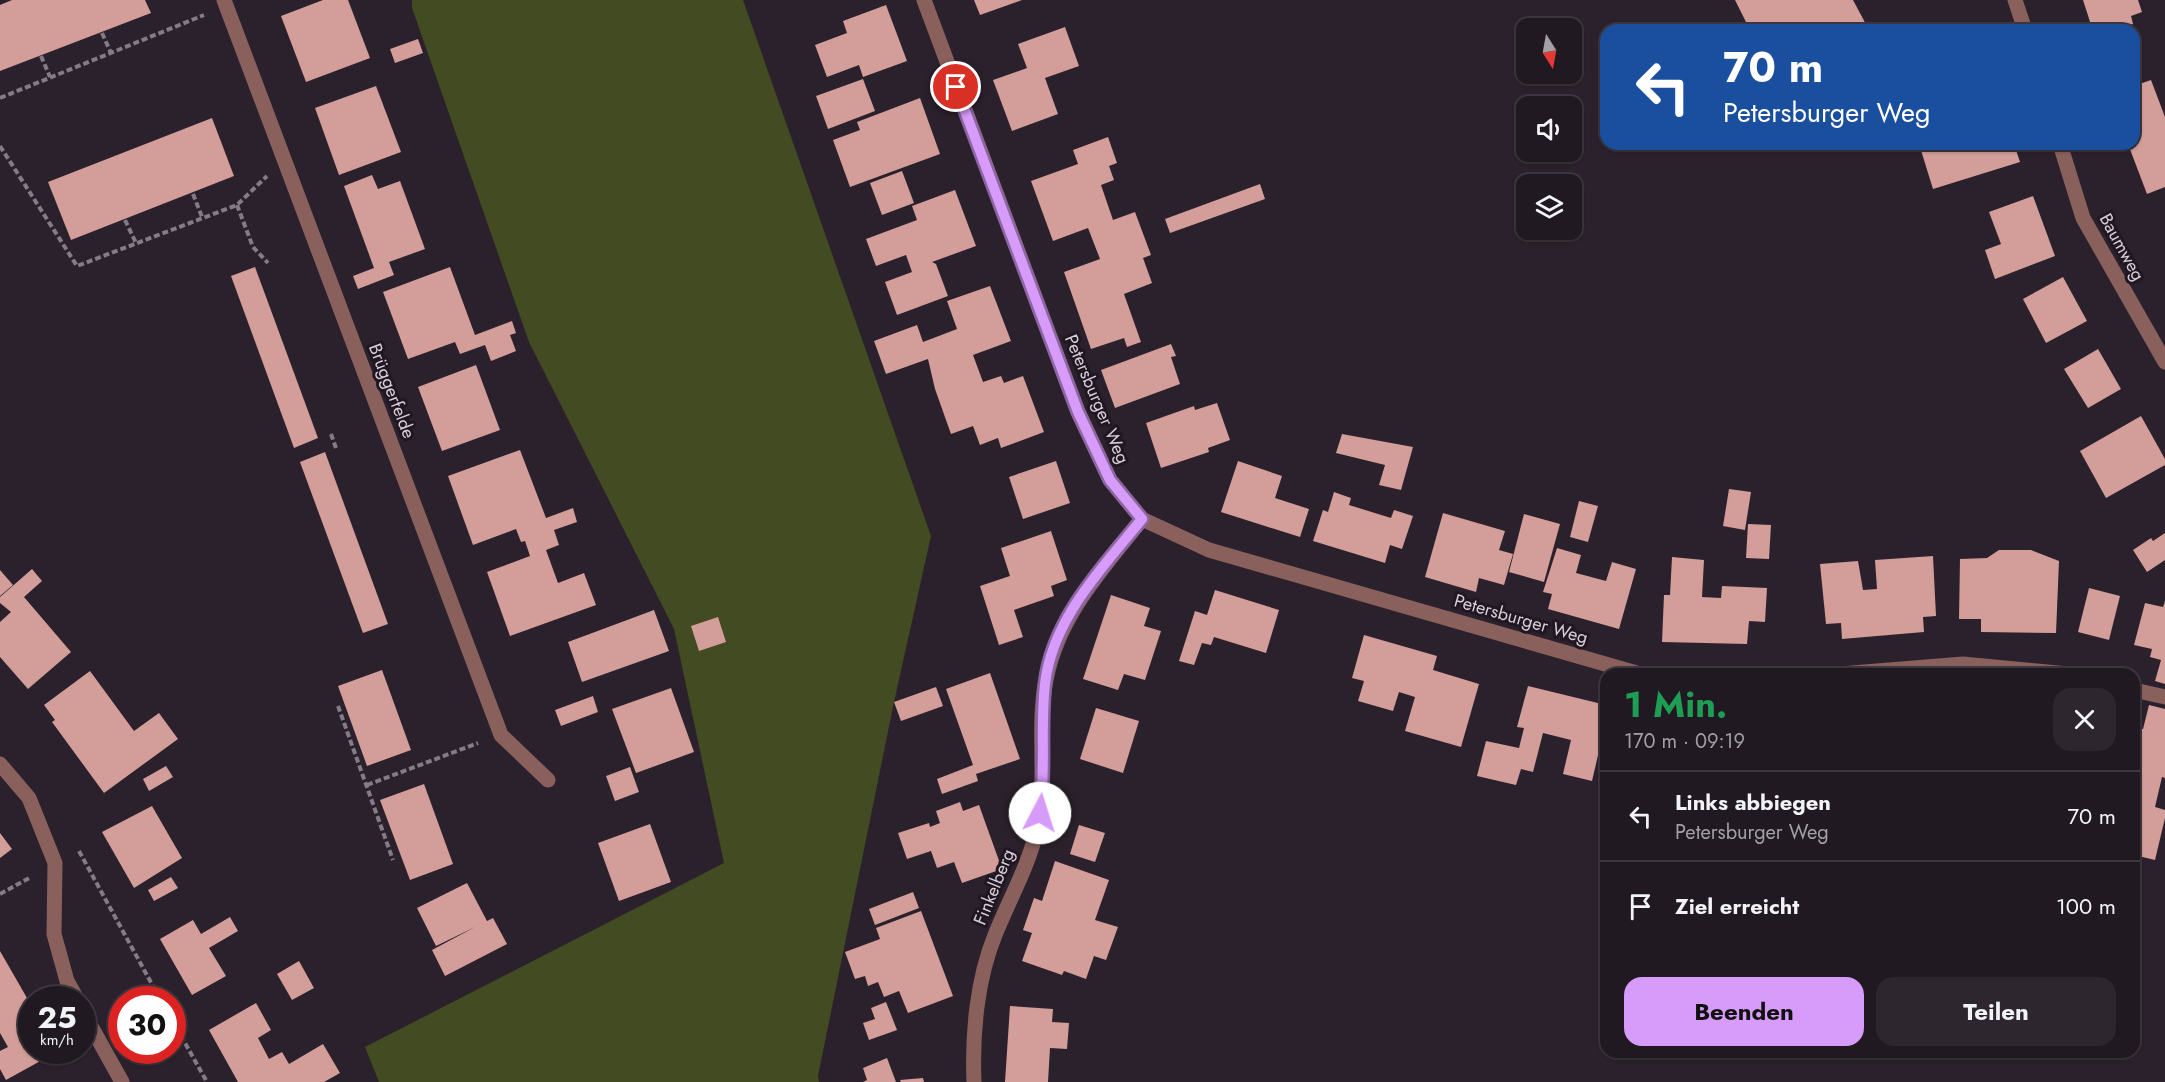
<!DOCTYPE html>
<html lang="de">
<meta charset="utf-8">
<style>
:root{--surface:#201921;--page:#2d262e;--text:#f1f3f6;--muted:#a2a0a5;--line:#3d383f;--accent:#d79bf9}
body{margin:0;font-family:Jost,sans-serif;background:var(--page);color:var(--text);height:100vh;display:flex;flex-direction:column;font-size:22px;white-space:nowrap}
*{box-sizing:border-box;margin:0}
p{font-size:20px;color:var(--muted)}
.icon{flex:none;width:33px;height:33px;fill:none;stroke:currentColor;stroke-width:2;stroke-linecap:round;stroke-linejoin:round}
.map{position:relative;flex:1;overflow:hidden}
.details{position:absolute;left:1600px;top:668px;width:540px;height:390px;display:flex;flex-direction:column;background:var(--surface);border-radius:18px;box-shadow:0 2px 4px #0004,0 0 0 2px var(--line)}
.details>*{flex:none}
.banner{position:absolute;left:1600px;top:24px;width:540px;height:126px;border-radius:18px;box-shadow:0 2px 4px #0004,0 0 0 2px var(--line);background:#1a4fa0;color:#fff;overflow:hidden}
.needle{width:39px;rotate:169deg}
.buttons{position:absolute;left:1516px;top:18px;display:grid;gap:12px}
.buttons a{display:grid;place-items:center;width:66px;height:66px;border-radius:12px;background:var(--surface);box-shadow:0 2px 4px #0004,0 0 0 2px var(--line);font-size:30px}
.speed{position:absolute;left:18px;top:986px;display:flex;gap:12px;font-size:30px;font-weight:700;text-align:center}
.speed>*{display:grid;place-content:center;width:78px;height:78px;border-radius:50%;background:var(--surface);box-shadow:0 2px 4px #0004,0 0 0 2px var(--line);line-height:1}
.speed small{font-size:15px;font-weight:400}
.speed .limit{border:9px solid #d22;background:#fff;color:#111}
.pin{position:absolute;display:grid;place-items:center;width:51px;height:51px;color:#fff;margin:-26px;border:3px solid #fff;border-radius:50%;box-shadow:0 2px 6px #0007}
.me{position:absolute;width:66px;margin:-33px;rotate:5deg;stroke-linejoin:round;filter:drop-shadow(0 0 4px #0008)}
.turn{display:flex;align-items:center;gap:21px;height:126px;padding:0 24px;font-size:27px}
.turn .icon{width:78px;height:78px;stroke-width:2.5}
.turn b{display:block;font-size:42px;line-height:51px}
.round{display:grid;place-items:center;flex:none;width:63px;height:63px;border-radius:18px;background:var(--page)}
.overview{display:flex;align-items:center;justify-content:space-between;height:102px;padding:0 24px}
h1{font-size:36px;font-weight:700;line-height:45px;color:#1e9e55}
.cta{display:flex;gap:12px;margin-top:auto;padding:12px 24px}
.cta a{flex:1;height:69px;border-radius:18px;background:var(--accent);color:#111;font-size:24px;font-weight:700;line-height:69px;text-align:center}
.cta a+a{background:var(--page);color:var(--text)}
ul{padding:0;list-style:none}
li{display:flex;align-items:center;gap:18px;height:90px;padding:0 24px;border-top:2px solid var(--line)}
li div{flex:1}
li b{display:block;font-size:22px}
li em{font-style:normal}
.map>svg:first-child{display:block}
.green{fill:#424b21}
.building{fill:#d39d99}
.lines{fill:none;stroke-linecap:round;stroke-linejoin:round}
.path{stroke:#847b85;stroke-width:4;stroke-dasharray:6 3;stroke-linecap:butt}
.minor{stroke:#8a605c;stroke-width:15}
.route-casing{stroke:#8c65a2;stroke-width:15}
.route{stroke:#d79bf9;stroke-width:10}
.labels{text-anchor:middle;dominant-baseline:central;stroke-width:6;stroke-linejoin:round;paint-order:stroke}
.street-label{font-size:18px;fill:#d7d0d8;stroke:#211722}
</style>
<div class="map">
<svg width="2165" height="1082" viewBox="0 0 2165 1082">
<rect width="100%" height="100%" fill="#2b212c"/>
<path class="green" d="M412,0H743L931,536L894,702L818,1076L819,1082H379L365,1047L724,863L674,629L529,342L412,8Z"/>
<g class="building">
<path d="M12,0H145L151,13L0,71V5Z"/>
<path d="M323,0H348L370,58L306,82L281,16Z"/>
<path d="M974,0H1022L980,15Z"/>
<path d="M1735,0H1853L1869,30H1750Z"/>
<path d="M2083,0H2138L2142,12L2131,16L2133,24L2113,30L2108,23L2092,28Z"/>
<path d="M886,5L907,61L863,77L859,65L827,77L815,45L847,33L843,21Z"/>
<path d="M1065,27L1079,66L1045,78L1058,114L1012,131L993,80L1027,68L1018,44Z"/>
<path d="M418,39L423,53L395,63L390,49Z"/>
<path d="M863,79L875,111L828,129L816,96Z"/>
<path d="M2151,80L2165,117V187L2147,194L2128,144H2134V86Z"/>
<path d="M376,86L401,152L339,175L315,108Z"/>
<path d="M920,98L940,154L850,187L833,140L860,130L857,122Z"/>
<path d="M212,118L234,176L71,240L48,182Z"/>
<path d="M1108,137L1117,163L1109,166L1114,180L1101,185L1113,220L1135,212L1151,255L1143,258L1152,283L1124,294L1141,342L1127,347L1124,338L1091,349L1064,272L1100,259L1088,228L1053,241L1031,181L1078,164L1073,150Z"/>
<path d="M1919,144H2014L2020,162L1933,189Z"/>
<path d="M902,171L914,203L882,215L870,183Z"/>
<path d="M372,175L378,189L400,181L425,249L389,262L394,275L358,289L353,276L374,268L344,186Z"/>
<path d="M1260,184L1265,199L1170,233L1165,219Z"/>
<path d="M955,190L976,246L932,262L936,264L948,296L897,315L885,282L912,272L906,255L876,266L866,239L917,220L912,206Z"/>
<path d="M2033,196L2055,256L1995,279L1985,250L2001,244L1989,212Z"/>
<path d="M255,267L318,438L294,448L231,276Z"/>
<path d="M450,267L475,335L512,321L516,333L510,335L516,351L491,361L485,345L460,354L455,342L408,359L383,292Z"/>
<path d="M2063,277L2087,321L2046,343L2023,299Z"/>
<path d="M990,286L1011,341L973,355L983,382L1001,376L1004,383L1023,376L1044,432L1001,448L998,438L980,445L973,426L951,434L935,389L928,359L886,374L874,341L917,325L923,342L957,329L947,301Z"/>
<path d="M1171,344L1176,356L1171,357L1180,384L1115,408L1101,370Z"/>
<path d="M2098,349L2121,389L2088,408L2064,369Z"/>
<path d="M476,365L500,430L442,451L418,387Z"/>
<path d="M1217,403L1230,440L1208,448L1209,452L1161,468L1146,423L1194,406L1195,410Z"/>
<path d="M2141,416L2165,459V465L2106,498L2080,451Z"/>
<path d="M1342,434L1413,447L1401,490L1379,485L1385,465L1336,453Z"/>
<path d="M520,450L546,518L573,508L577,522L554,530L559,545L546,550L558,583L584,573L596,605L510,636L487,572L530,556L525,541L521,542L516,529L473,545L448,476Z"/>
<path d="M325,452L388,624L363,633L300,462Z"/>
<path d="M1056,461L1070,503L1023,519L1009,477Z"/>
<path d="M1238,461L1282,476L1275,498L1309,509L1300,537L1221,512Z"/>
<path d="M1729,489L1751,492L1745,530L1723,526Z"/>
<path d="M1334,492L1351,498L1349,505L1391,518L1394,510L1413,516L1402,549L1390,545L1385,563L1313,541L1323,510L1328,512Z"/>
<path d="M1579,501L1598,506L1588,542L1570,537Z"/>
<path d="M1443,513L1505,531L1499,550L1513,554L1504,585L1479,578L1476,592L1425,577Z"/>
<path d="M1524,514L1560,524L1544,582L1509,572Z"/>
<path d="M1748,524L1771,525L1769,559L1746,558Z"/>
<path d="M1051,531L1067,580L1051,586L1054,596L1014,610L1023,637L999,645L980,586L1010,576L1001,548Z"/>
<path d="M2165,533V560L2147,572L2133,550L2151,538L2153,541Z"/>
<path d="M1557,548L1581,555L1576,573L1606,581L1612,562L1636,569L1619,629L1548,609L1552,594L1543,592Z"/>
<path d="M1999,550H2031L2059,561L2056,633L1981,632V619H1959L1960,559L1987,558Z"/>
<path d="M1933,556L1936,616L1923,617L1924,632L1842,639L1841,623L1826,624L1820,564L1858,561L1863,590L1877,589L1875,560Z"/>
<path d="M1672,557L1704,560L1702,597L1721,598L1722,586L1767,588L1765,622L1749,621L1747,644L1662,642L1664,595H1670Z"/>
<path d="M32,569L42,581L24,597L71,652L28,689L0,657V622L11,612L0,603V597Z"/>
<path d="M0,570L13,585L0,596Z"/>
<path d="M2089,588L2120,596L2109,640L2078,632Z"/>
<path d="M1215,590L1279,610L1266,653L1214,637L1211,645L1202,643L1194,665L1179,661L1195,611L1207,615Z"/>
<path d="M1111,595L1150,608L1144,626L1161,631L1145,680L1124,674L1118,690L1083,679Z"/>
<path d="M2165,601V684L2155,681L2161,660L2150,657L2152,649L2134,645L2145,603L2163,607Z"/>
<path d="M654,610L669,651L582,682L568,642L611,626L619,646L611,626Z"/>
<path d="M718,617L726,642L699,651L691,626Z"/>
<path d="M1364,635L1437,656L1433,670L1479,684L1461,747L1405,731L1415,697L1399,692L1393,711L1358,701L1364,681L1352,678Z"/>
<path d="M382,670L411,750L367,766L338,686Z"/>
<path d="M90,671L134,731L159,713L178,739L104,793L52,722L55,720L44,705Z"/>
<path d="M990,673L1020,759L976,774L978,781L942,794L937,779L973,765L946,689Z"/>
<path d="M1528,686L1606,705V721L1592,781L1563,774L1571,740L1543,733L1533,772L1521,769L1516,785L1477,776L1486,741L1519,748L1524,728L1517,727Z"/>
<path d="M936,687L943,706L901,721L894,702Z"/>
<path d="M671,688L694,752L636,773L612,709Z"/>
<path d="M593,696L598,712L561,726L555,710Z"/>
<path d="M2149,705L2165,709V778L2162,777L2155,807L2165,810V818L2155,860L2134,855V727L2143,729Z"/>
<path d="M1096,708L1139,721L1123,773L1080,759Z"/>
<path d="M166,766L173,777L149,791L143,779Z"/>
<path d="M630,767L639,792L615,801L606,776Z"/>
<path d="M424,784L453,864L410,880L380,800Z"/>
<path d="M960,802L963,811L979,805L1002,869L962,883L954,862L937,868L931,851L907,859L898,833L929,823L930,827L940,823L936,811Z"/>
<path d="M152,806L182,858L134,888L102,832Z"/>
<path d="M650,824L671,882L619,901L598,843Z"/>
<path d="M1079,825L1105,833L1095,862L1070,854Z"/>
<path d="M0,833L12,849L0,858Z"/>
<path d="M1055,861L1109,880L1095,920L1118,927L1106,960L1094,956L1086,979L1064,971L1062,975L1022,961L1032,933L1023,930L1034,898L1042,901Z"/>
<path d="M171,877L178,888L154,901L148,890Z"/>
<path d="M467,883L487,921L493,918L507,944L445,976L432,950L475,927L436,946L417,908Z"/>
<path d="M913,892L919,908L875,925L869,909Z"/>
<path d="M921,911L953,996L908,1013L899,991L884,997L878,982L868,986L865,976L855,979L845,952L880,939L876,928Z"/>
<path d="M230,917L238,931L209,948L226,976L192,995L160,939L193,920L201,934Z"/>
<path d="M0,951L27,998L38,991L43,999H32L30,1034L32,1050H39L44,1059L6,1080L0,1069V1051L8,1047L0,1033Z"/>
<path d="M299,961L314,988L292,1000L277,974Z"/>
<path d="M886,1002L897,1030L869,1040L863,1023L875,1019L871,1008Z"/>
<path d="M256,1003L271,1030L258,1038L269,1059L282,1052L289,1064L323,1044L340,1073L324,1082H238L209,1030Z"/>
<path d="M1010,1006L1053,1009L1052,1022L1069,1023L1067,1049L1050,1048L1048,1082H1005Z"/>
<path d="M887,1058L896,1082H863L867,1080L863,1068Z"/>
<path d="M923,1078L924,1082H901L900,1080Z"/>
</g>
<g class="lines">
<g class="path">
<path d="M102,33L111,53"/>
<path d="M41,56L50,77"/>
<path d="M0,98L204,15"/>
<path d="M0,146L77,266L237,205L267,176"/>
<path d="M193,194L202,217"/>
<path d="M237,205L253,247L268,263"/>
<path d="M125,220L136,243"/>
<path d="M331,434L336,448"/>
<path d="M338,706L393,860"/>
<path d="M367,785L478,743"/>
<path d="M79,851L160,999"/>
<path d="M0,894L31,877"/>
<path d="M172,1020L207,1082"/>
</g>
<g class="minor">
<path d="M224,0L501,735L548,780"/>
<path d="M924,0L1078,412L1110,480L1142,519L1209,550L1640,674"/>
<path d="M2015,0L2025,30"/>
<path d="M2060,144L2083,218L2165,362"/>
<path d="M1840,674L1963,664L2068,674"/>
<path d="M2134,690L2165,697"/>
<path d="M0,764L29,798L55,863L54,934L67,981L77,999"/>
<path d="M82,1010L122,1082"/>
<path d="M974,1082C972,1034 977,979 995,935C1009,900 1029,865 1037,829C1048,780 1036,729 1046,680C1058,616 1103,568 1142,519"/>
</g>
</g>
<g class="lines">
<g class="route-casing">
<path id="route" d="M956,87L1078,412L1110,480L1142,519C1103,567 1052,619 1045,684C1040,727 1046,770 1040,813"/>
</g>
<use href="#route" class="route"/>
</g>
<g class="labels">
<g class="street-label">
<text transform="translate(2122 247) rotate(61)">Baumweg</text>
<text transform="translate(392 391) rotate(69)">Brüggerfelde</text>
<text transform="translate(1097 399) rotate(67)">Petersburger Weg</text>
<text transform="translate(1521 619) rotate(16)">Petersburger Weg</text>
<text transform="translate(994 887) rotate(-68)">Finkelberg</text>
</g>
</g>
</svg>
<div class="buttons">
<a><svg class="needle" viewBox="-14 -14 28 28"><path d="M0-13l5 13h-10z" fill="#e53935"/><path d="M0 13l5-13h-10z" fill="#a2a0a5"/></svg></a>
<a><svg class="icon" aria-label="sound" viewBox="0 0 24 24"><path d="M4 9h4l5-4v14l-5-4H4zM17 9q2 3 0 6"/></svg></a>
<a><svg class="icon" aria-label="layers" viewBox="0 0 24 24"><path d="M12 4l9 5-9 5-9-5zM3 14l9 5 9-5"/></svg></a>
</div>
<div class="speed"><div>25<small>km/h</small></div><div class="limit">30</div></div>
<div class="pin" style="left:956px;top:87px;background:#d93025"><svg class="icon" aria-label="arrive" viewBox="0 0 24 24"><path d="M6 21V4h12l-3 4 3 4H6"/></svg></div>
<svg class="me" style="left:1040px;top:813px" viewBox="-20 -20 40 40"><circle r="19" fill="#fff"/><path d="M0-13L10 11 0 6-10 11z" fill="#d79bf9"/></svg>
<div class="banner">
<div class="turn"><svg class="icon" aria-label="left" viewBox="0 0 24 24"><path d="M17 20v-9H6M10 6l-5 5 5 5"/></svg><div><b>70 m</b>Petersburger Weg</div></div>
</div>
<section class="details">
<div class="overview"><div><h1>1 Min.</h1><p>170 m · 09:19</p></div><a class="round"><svg class="icon" aria-label="close" viewBox="0 0 24 24"><path d="M6 6l12 12M18 6L6 18"/></svg></a></div>
<ul>
<li><svg class="icon" aria-label="left" viewBox="0 0 24 24"><path d="M17 20v-9H6M10 6l-5 5 5 5"/></svg><div><b>Links abbiegen</b><p>Petersburger Weg</p></div><em>70 m</em></li>
<li><svg class="icon" aria-label="arrive" viewBox="0 0 24 24"><path d="M6 21V4h12l-3 4 3 4H6"/></svg><div><b>Ziel erreicht</b></div><em>100 m</em></li>
</ul>
<div class="cta"><a>Beenden</a><a>Teilen</a></div>
</section>
</div>
